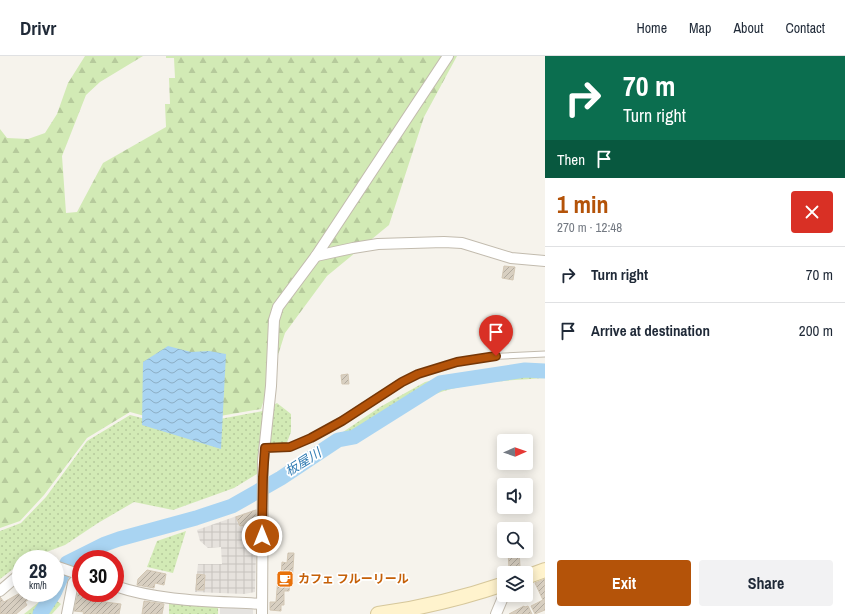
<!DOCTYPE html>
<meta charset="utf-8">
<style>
:root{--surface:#fff;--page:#f2f2f3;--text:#1f2937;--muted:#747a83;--line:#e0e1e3;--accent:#b45309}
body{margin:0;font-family:"Archivo Narrow","Noto Sans JP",sans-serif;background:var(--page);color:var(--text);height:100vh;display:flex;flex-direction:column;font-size:15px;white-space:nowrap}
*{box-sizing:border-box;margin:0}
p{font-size:13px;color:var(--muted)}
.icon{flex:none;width:22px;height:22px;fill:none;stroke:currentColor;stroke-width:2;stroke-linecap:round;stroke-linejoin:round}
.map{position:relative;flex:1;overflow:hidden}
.sheet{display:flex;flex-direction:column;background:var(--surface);width:300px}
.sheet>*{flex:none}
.banner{background:#0b6e4f;color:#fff;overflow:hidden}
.needle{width:26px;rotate:88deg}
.buttons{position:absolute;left:497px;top:378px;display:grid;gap:8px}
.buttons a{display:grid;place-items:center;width:36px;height:36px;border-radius:4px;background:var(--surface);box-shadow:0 2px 10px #0003;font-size:20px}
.speed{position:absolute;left:12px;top:494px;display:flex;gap:8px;font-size:20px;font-weight:700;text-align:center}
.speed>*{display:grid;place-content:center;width:52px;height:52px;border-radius:50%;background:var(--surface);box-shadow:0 2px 10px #0003;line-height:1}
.speed small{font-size:10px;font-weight:400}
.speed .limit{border:6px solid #d22;background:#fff;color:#111}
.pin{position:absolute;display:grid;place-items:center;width:34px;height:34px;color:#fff;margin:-41px -17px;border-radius:50% 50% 50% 0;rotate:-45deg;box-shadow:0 0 4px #0007}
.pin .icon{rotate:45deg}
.me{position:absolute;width:44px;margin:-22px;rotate:0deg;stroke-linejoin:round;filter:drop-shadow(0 0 3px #0008)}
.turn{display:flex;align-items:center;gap:14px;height:84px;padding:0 12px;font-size:18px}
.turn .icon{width:52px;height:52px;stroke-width:2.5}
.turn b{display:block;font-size:28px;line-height:34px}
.then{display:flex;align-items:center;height:38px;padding:0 12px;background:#0003;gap:8px;font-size:15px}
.round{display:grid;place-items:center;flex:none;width:42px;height:42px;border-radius:4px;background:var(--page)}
.headline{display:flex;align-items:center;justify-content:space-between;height:68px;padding:0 12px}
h1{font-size:24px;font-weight:700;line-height:30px;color:var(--accent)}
.cta{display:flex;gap:8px;margin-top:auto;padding:8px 12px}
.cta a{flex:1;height:46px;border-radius:4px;background:var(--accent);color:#fff;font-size:16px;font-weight:700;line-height:46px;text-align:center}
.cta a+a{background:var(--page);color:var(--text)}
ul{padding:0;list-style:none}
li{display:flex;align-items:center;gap:12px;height:56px;padding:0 12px;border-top:1px solid var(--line)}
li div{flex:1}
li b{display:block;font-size:15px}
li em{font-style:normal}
header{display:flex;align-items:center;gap:24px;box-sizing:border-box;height:56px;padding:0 20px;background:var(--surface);border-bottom:1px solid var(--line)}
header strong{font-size:19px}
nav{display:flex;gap:22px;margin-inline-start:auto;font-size:14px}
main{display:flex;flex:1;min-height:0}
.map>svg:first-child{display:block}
.industrial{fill:url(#industrial-grid)}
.grass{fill:url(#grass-dots)}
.forest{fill:url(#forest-firs)}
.parking{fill:#e5e3e0}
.water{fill:url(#water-waves)}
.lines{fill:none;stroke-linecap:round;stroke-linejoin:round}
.river{stroke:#a9d4f2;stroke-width:15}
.building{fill:url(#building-hatch);stroke:#d3c7b4}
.lane-casing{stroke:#c2bbae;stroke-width:7}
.street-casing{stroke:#c2bbae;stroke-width:12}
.secondary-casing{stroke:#d6c79b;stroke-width:16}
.lane{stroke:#fff;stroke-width:5}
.street{stroke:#fff;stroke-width:10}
.secondary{stroke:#fff3cd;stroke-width:14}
.route-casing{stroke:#753606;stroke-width:10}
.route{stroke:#b45309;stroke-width:7}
.labels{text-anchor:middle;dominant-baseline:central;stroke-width:3.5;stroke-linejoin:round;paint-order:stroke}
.food-label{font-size:12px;font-weight:bold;fill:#c56008;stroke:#fff;text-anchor:start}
.water-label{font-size:13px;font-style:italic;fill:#2e7ab2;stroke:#fff}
</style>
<header>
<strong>Drivr</strong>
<nav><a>Home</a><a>Map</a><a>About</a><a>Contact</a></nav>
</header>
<main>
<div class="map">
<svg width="545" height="558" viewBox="0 0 545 558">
<defs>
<pattern id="industrial-grid" width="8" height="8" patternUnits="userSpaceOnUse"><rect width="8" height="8" fill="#e6e2dd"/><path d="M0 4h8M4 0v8" fill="none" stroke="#c7c3be"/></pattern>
<pattern id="grass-dots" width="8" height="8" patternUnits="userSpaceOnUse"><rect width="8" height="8" fill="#d2eab5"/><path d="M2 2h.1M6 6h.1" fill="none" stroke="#b6ca9c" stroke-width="1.8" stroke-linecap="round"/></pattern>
<pattern id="forest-firs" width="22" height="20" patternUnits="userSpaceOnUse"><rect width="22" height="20" fill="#d2eab5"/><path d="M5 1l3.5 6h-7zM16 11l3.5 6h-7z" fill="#b6ca9c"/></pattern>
<pattern id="water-waves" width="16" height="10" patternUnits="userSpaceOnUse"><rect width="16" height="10" fill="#a9d4f2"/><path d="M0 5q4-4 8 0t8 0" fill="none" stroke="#8caec5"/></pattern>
<pattern id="building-hatch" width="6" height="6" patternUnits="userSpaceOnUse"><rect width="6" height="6" fill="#d8cfc1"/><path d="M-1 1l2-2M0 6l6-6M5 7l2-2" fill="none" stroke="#b1aa9e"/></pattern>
</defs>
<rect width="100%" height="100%" fill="#f6f3ec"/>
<path class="industrial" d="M257,453L255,536L244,538L195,536L198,508H222L221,491L208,492L200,485L197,474Z"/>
<g class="grass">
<path d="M532,317L545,318V322C514,324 473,326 444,335C434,338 425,342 415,346L427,336L451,328Z"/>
<path d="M445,321L428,329L350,380L340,378L380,351L425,326Z"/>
<path d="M277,347L291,358V376L286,389L262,396L257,418L234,432L173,454L134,446L98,467L65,489L28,503H21V507L0,523V475L21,467L46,441L87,385L130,359L177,371L263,355Z"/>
<path d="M186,475L173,517L147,511L157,485Z"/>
<path d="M48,539L51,541L35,558H24Z"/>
<path d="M54,543L61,548L52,558H43Z"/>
<path d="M169,543L218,547V558H169Z"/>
</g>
<path class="forest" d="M85,0H143L100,26L86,39L62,100L66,157L77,156L103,107L166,71L165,48H170L169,22H175L174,2H166V0H457L424,61L389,169L327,220L285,277L261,353L174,368L130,356L87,382L44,439L20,465L0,472V73L7,82L28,83L45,77L57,58L68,27Z"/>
<rect class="parking" x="220" y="551" width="33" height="7"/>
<path class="water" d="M168,290L191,296L209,295L226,298L221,393L142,369L143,306Z"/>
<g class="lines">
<g class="river">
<path d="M55,535L67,507L105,488L119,483L196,462L232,450L281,422L338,384L354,381L440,327L525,314L545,315"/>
<path d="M40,558L54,537"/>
</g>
</g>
<g class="building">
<path d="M504,210L515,211L513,224L502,222Z"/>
<path d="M348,318L349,328H342L341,319Z"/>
<path d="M256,454V467L240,470L236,461Z"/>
<path d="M519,495L520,510H517V511L509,512L508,496Z"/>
<path d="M288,497H294L292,528H290L289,535H284V549H281V555L270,554V546H276L278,521H281L282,506L287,507Z"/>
<path d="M147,514L166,518L164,529L155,527L154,532L137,529L138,523Z"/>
<path d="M197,518L205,519L204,534H196Z"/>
<path d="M545,523V554L535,558L531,550L543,544L535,527Z"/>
<path d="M20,537H37L25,546L27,549L16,558H0V541L4,546Z"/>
<path d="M78,537H109L105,546L121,548L119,558H83L84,556L74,555Z"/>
<path d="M144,545L164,548L162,558H142Z"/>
<path d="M524,550L525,551L528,550L532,558H509Z"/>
</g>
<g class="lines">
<g class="lane-casing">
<path id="lane" d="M265,392L290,391L311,382L342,365L402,326L418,317L457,306L484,301L545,298"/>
</g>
<g class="street-casing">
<g id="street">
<path d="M316,200L353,192L378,188L444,186L462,187L511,202L545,205"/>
<path d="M55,510L81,519L73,527L67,558"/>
<path d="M115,530C162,546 213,545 262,548"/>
<path d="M0,535L21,517"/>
<path d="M262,558L263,405L271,330L274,264L278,251L316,200L448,0"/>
<path d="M496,558L504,539"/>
</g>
</g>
<g class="secondary-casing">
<g id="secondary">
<path d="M526,521L545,514"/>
<path d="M378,558C421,552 463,542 504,528"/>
</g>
</g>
<use href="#lane" class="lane"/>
<use href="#street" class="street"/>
<use href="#secondary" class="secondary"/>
</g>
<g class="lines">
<g class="route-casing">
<path id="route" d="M262,480L263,421L265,392L290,391L311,382L342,365L402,326L418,318L457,306L496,300"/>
</g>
<use href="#route" class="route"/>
</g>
<defs>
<g id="cafe-square" transform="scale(0.9)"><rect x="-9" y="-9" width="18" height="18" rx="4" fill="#e8710a" stroke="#fff"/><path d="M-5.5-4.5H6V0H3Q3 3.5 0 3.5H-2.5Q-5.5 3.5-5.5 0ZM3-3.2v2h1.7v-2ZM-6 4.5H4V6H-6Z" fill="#fff"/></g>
</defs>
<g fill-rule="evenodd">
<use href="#cafe-square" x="285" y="523"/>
</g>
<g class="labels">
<g class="food-label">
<text x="298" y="523">カフェ フルーリール</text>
</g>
<g class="water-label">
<text transform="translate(303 406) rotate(-32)">板屋川</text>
</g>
</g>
</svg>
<div class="buttons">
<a><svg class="needle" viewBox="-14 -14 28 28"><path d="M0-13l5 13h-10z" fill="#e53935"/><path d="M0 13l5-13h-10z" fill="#747a83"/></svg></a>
<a><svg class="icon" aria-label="sound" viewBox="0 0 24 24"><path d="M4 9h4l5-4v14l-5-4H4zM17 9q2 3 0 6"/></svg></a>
<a><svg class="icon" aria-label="search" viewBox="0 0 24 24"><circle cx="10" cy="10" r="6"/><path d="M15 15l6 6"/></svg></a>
<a><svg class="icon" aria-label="layers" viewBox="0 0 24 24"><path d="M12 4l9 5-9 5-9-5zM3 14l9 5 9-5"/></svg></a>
</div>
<div class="speed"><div>28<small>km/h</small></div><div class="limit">30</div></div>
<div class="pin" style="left:496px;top:300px;background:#d93025"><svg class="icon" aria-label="arrive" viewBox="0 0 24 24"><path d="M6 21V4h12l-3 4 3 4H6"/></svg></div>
<svg class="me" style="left:262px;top:480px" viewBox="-20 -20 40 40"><circle r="17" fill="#b45309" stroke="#fff" stroke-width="3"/><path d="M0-11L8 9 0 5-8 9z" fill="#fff"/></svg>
</div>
<section class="sheet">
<div class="banner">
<div class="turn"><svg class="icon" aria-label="right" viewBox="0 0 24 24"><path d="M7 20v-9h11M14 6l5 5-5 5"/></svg><div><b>70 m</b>Turn right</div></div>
<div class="then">Then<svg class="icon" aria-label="arrive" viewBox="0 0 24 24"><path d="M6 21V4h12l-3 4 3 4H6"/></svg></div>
</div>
<div class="headline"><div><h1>1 min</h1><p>270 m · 12:48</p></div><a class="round" style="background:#d93025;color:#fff"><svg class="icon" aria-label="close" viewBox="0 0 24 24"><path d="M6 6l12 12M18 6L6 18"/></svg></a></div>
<ul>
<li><svg class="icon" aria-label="right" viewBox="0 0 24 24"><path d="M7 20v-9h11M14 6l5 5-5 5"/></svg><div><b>Turn right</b></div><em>70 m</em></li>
<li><svg class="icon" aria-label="arrive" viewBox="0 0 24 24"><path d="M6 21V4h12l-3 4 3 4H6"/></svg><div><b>Arrive at destination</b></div><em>200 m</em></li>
</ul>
<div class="cta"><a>Exit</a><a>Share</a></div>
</section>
</main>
